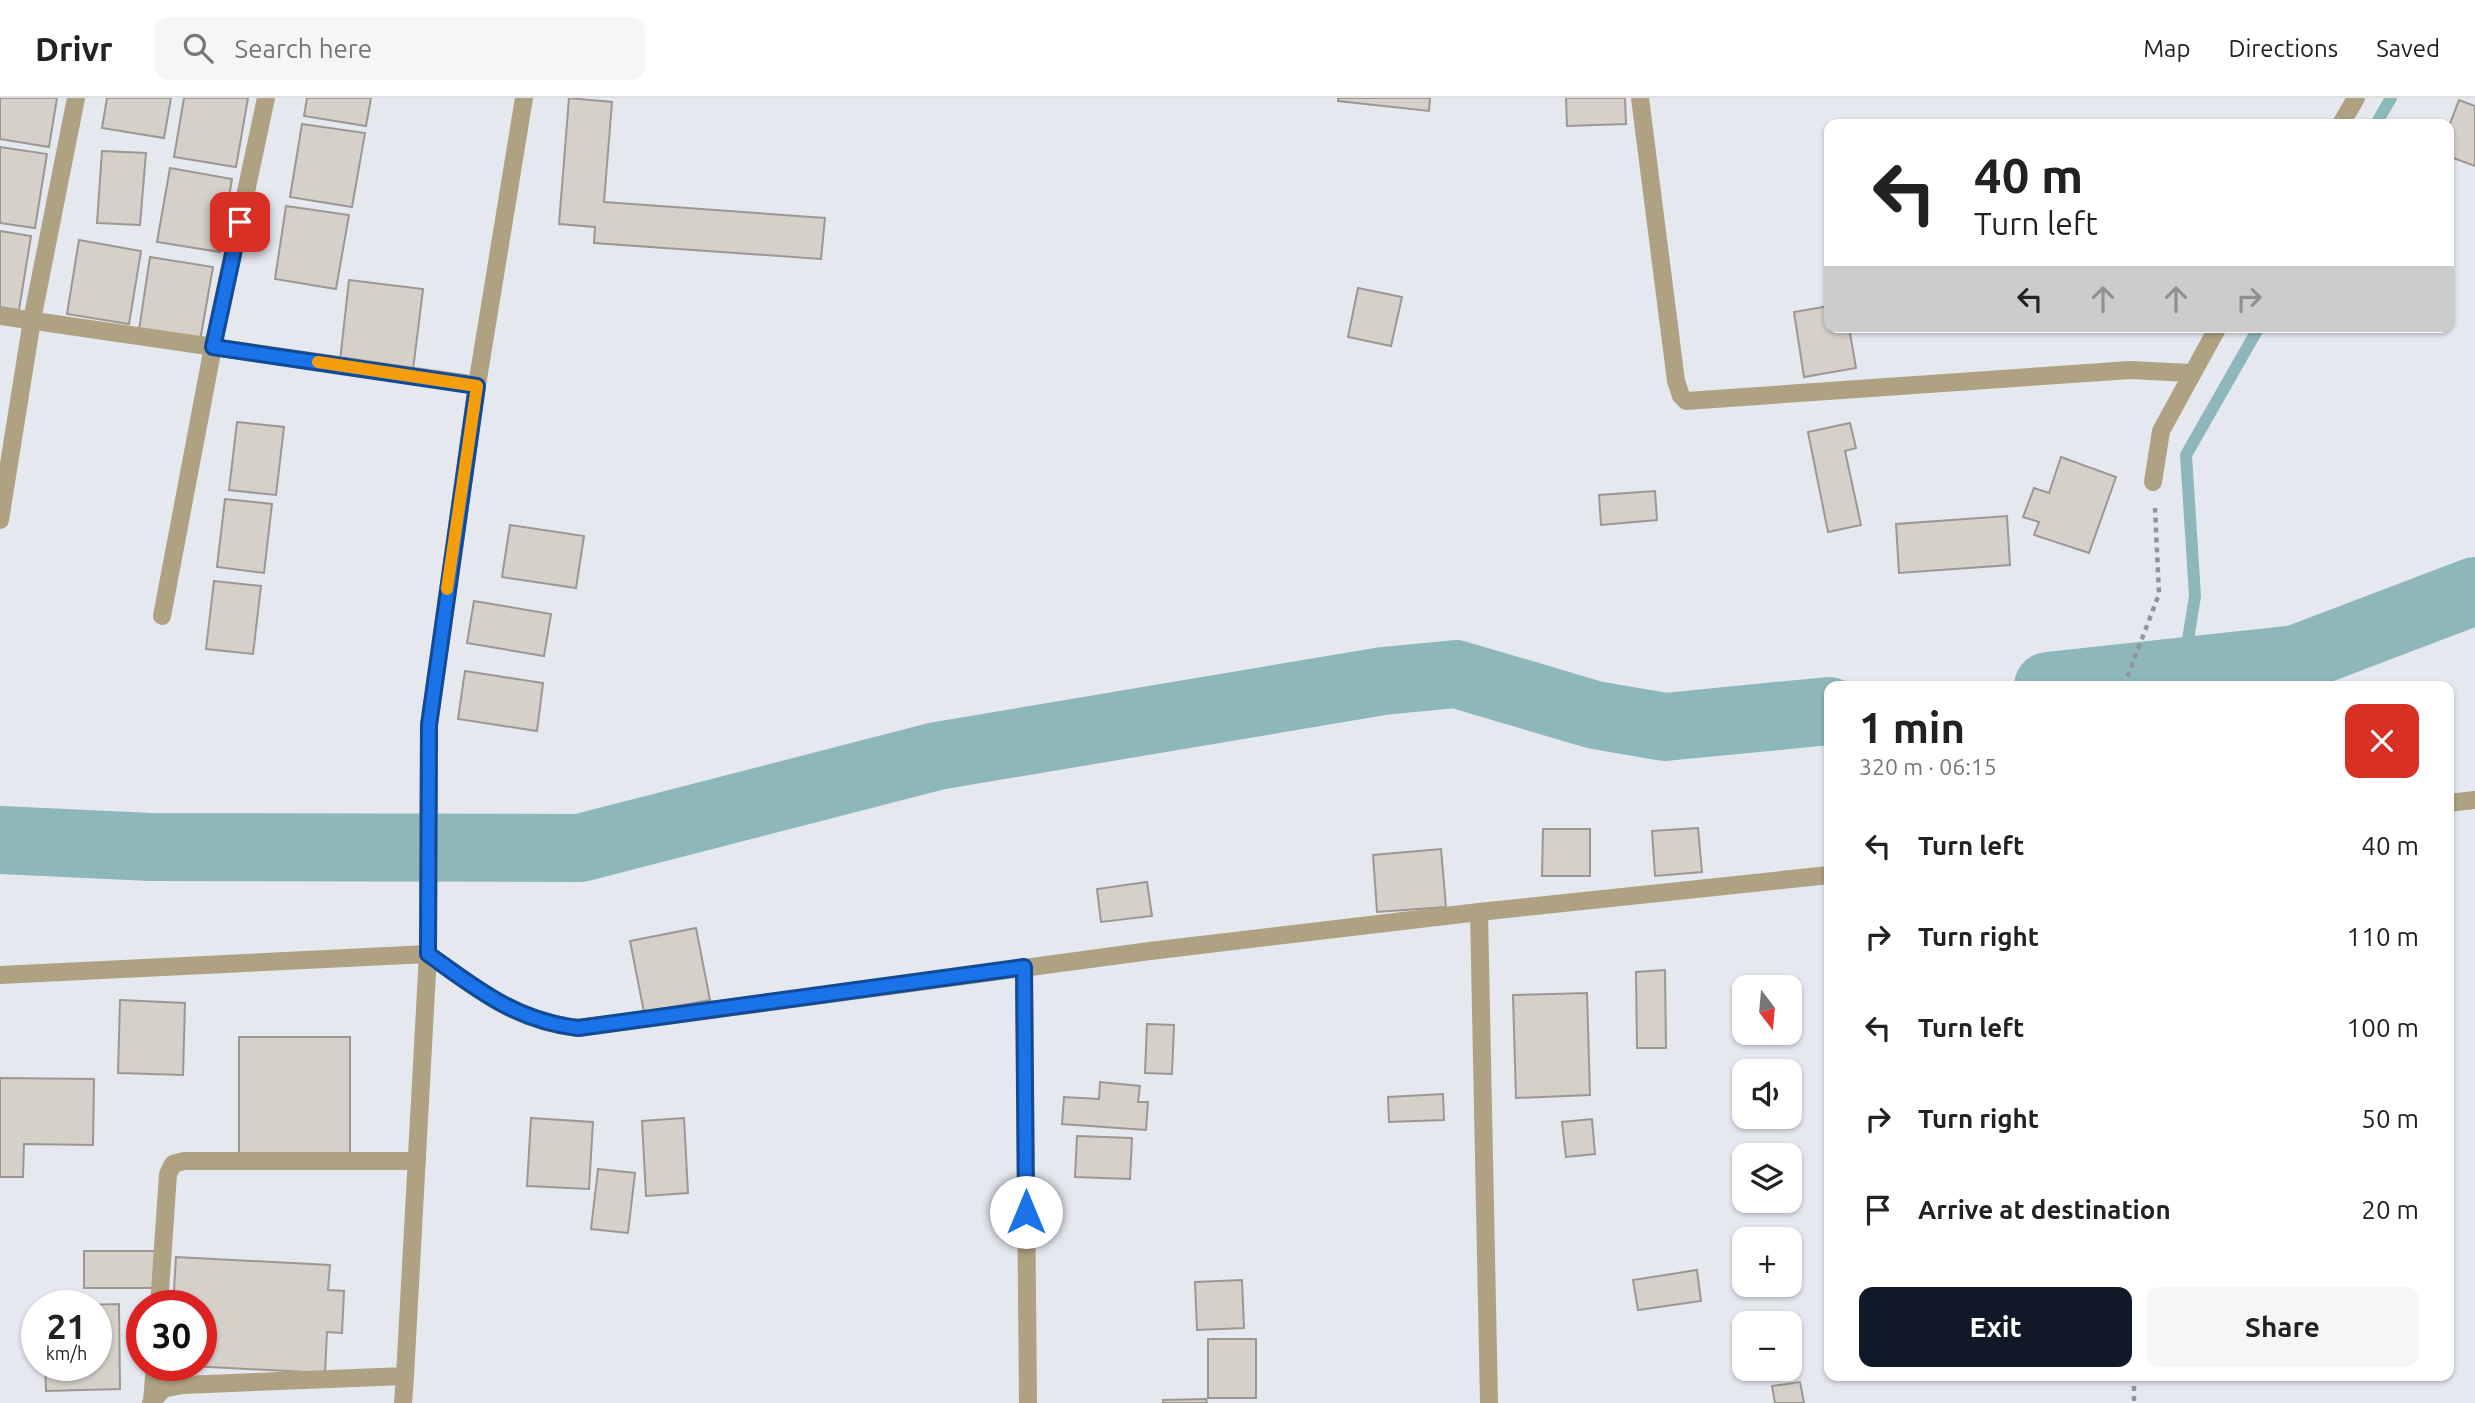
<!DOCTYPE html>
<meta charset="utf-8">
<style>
:root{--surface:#fff;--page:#f6f6f6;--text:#222;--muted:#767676;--line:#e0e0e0;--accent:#111827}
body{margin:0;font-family:Ubuntu,sans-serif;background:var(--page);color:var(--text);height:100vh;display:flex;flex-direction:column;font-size:26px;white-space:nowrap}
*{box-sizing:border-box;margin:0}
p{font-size:23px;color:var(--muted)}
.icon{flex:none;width:38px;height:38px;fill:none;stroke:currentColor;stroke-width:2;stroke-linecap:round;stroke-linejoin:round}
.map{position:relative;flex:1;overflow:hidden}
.side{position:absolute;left:1824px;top:583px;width:630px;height:700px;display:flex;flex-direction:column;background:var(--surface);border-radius:14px;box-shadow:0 2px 5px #0004}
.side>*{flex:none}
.top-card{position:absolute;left:1824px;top:21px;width:630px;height:214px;border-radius:14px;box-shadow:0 2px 5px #0004;background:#fff;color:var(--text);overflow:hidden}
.needle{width:46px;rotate:164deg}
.tools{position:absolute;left:1732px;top:877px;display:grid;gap:14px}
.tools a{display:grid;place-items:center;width:70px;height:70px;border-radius:14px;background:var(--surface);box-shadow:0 2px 5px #0004;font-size:35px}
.speed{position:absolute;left:21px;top:1192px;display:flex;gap:14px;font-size:35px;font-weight:700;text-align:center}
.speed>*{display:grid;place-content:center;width:91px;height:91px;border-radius:50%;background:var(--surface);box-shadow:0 2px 5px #0004;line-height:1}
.speed small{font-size:18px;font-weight:400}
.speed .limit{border:10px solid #d22;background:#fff;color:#111}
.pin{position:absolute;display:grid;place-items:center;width:60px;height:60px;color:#fff;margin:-30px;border-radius:14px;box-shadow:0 4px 10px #0006}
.me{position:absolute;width:77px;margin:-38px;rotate:0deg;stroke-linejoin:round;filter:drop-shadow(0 0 5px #0008)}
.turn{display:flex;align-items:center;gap:24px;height:147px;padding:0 35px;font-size:32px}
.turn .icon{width:91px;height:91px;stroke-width:2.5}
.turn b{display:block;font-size:49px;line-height:60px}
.lanes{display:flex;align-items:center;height:66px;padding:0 35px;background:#0003;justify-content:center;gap:35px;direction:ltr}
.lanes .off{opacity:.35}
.round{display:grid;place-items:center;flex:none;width:74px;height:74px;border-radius:14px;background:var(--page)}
.summary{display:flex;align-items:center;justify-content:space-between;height:119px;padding:0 35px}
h1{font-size:42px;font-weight:700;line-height:52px}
.cta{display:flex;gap:14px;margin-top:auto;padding:14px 35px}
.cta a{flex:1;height:80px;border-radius:14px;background:var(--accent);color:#fff;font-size:28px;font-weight:700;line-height:80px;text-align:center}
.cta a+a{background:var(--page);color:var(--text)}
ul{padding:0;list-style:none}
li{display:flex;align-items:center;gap:21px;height:91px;padding:0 35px}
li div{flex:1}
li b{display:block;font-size:26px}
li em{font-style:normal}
header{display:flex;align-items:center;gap:42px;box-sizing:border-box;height:98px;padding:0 35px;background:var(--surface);border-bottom:2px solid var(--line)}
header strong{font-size:33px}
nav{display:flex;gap:38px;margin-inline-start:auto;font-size:24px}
.search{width:490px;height:63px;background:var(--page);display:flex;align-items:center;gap:18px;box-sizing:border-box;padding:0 24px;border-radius:14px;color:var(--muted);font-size:26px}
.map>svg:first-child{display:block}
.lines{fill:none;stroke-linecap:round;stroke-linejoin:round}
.stream{stroke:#8eb7ba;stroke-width:12}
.river{stroke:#8eb7ba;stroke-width:68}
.building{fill:#d5d0c9;stroke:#9c9791;stroke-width:2}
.path{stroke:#929499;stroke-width:4.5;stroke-dasharray:5 5;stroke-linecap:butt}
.street{stroke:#aea282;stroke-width:18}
.route-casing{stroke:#114b97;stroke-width:18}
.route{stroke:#1a73e8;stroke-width:12}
.slow{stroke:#f59e0b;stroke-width:12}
</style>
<header>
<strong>Drivr</strong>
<div class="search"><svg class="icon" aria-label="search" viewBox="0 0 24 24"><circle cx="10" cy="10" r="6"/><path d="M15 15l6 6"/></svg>Search here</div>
<nav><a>Map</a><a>Directions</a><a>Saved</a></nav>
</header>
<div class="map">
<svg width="2475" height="1305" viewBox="0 0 2475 1305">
<rect width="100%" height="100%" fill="#e5e8ef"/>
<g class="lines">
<g class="stream">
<path d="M2376,26L2391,0"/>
<path d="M2183,573L2195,498L2186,357L2259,229"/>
</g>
<g class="river">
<path d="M2048,588L2296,561L2475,493"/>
<path d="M0,742L151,749L580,750L937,658L1383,583L1456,576L1595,617L1665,629L1829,613"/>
</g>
</g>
<g class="building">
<path d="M0,0H57L49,49L0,41Z"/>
<path d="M107,0H171L164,40L102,30Z"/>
<path d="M184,0H248L236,69L174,59Z"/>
<path d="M307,0H371L366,28L304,18Z"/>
<path d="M569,0L612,4L604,104L825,120L821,161L594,145L595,129L559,126Z"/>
<path d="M1338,0H1430L1429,13L1338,3Z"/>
<path d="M1566,0H1625L1626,26L1567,28Z"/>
<path d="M2459,2L2475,8V68L2448,58V31Z"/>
<path d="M302,26L365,35L352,109L290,99Z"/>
<path d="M0,49L47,56L35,130L0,125Z"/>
<path d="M102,53L146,55L140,127L97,125Z"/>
<path d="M170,70L232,81L220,154L157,144Z"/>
<path d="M286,108L349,117L336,191L275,181Z"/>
<path d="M0,133L31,138L19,212L0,209Z"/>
<path d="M79,142L141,153L129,226L67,216Z"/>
<path d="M150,159L213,169L200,243L139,232Z"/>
<path d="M349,182L423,191L413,272L340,263Z"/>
<path d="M1358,190L1402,199L1391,248L1348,239Z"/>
<path d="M1829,208V229H1849L1856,270L1804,279L1794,214Z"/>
<path d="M237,324L284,329L276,397L229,392Z"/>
<path d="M1850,325L1856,350L1845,353L1861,427L1828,434L1808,334Z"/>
<path d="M2061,359L2116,379L2089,455L2034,437L2039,424L2023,419L2034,390L2049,395Z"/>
<path d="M1655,393L1657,422L1601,427L1599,397Z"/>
<path d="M225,401L272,406L264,475L217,469Z"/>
<path d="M2007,418L2010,467L1899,475L1896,426Z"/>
<path d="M510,427L584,438L576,490L502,479Z"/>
<path d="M214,483L261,488L253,556L206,551Z"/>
<path d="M474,503L551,516L544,558L467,545Z"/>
<path d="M465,573L543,585L537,633L458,621Z"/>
<path d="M1698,730L1702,774L1655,778L1652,733Z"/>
<path d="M1543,731H1590V778H1542Z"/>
<path d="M1441,751L1446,809L1377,814L1373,757Z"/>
<path d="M1147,784L1152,818L1101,824L1097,791Z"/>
<path d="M696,830L710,902L644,914L630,843Z"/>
<path d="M1665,872L1666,950H1637L1636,874Z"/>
<path d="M1587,895L1590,997L1516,1000L1513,897Z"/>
<path d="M120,902L185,905L183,977L118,975Z"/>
<path d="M1147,926L1174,927L1172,976L1145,975Z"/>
<rect x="239" y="939" width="111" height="118"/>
<path d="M0,980L94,981L93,1047L24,1046L23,1079H0Z"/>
<path d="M1100,984L1140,988L1138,1004H1148L1146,1032L1062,1026L1064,999L1099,1001Z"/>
<path d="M1443,996L1444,1022L1389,1024L1388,999Z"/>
<path d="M531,1020L593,1024L589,1091L527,1088Z"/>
<path d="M684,1020L688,1095L646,1098L642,1023Z"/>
<path d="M1592,1021L1595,1056L1566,1059L1562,1024Z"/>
<path d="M1077,1038L1132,1040L1130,1081L1075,1079Z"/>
<path d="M598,1071L635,1075L628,1135L591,1131Z"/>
<rect x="84" y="1153" width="73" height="37"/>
<path d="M176,1159L330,1167L328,1192L344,1193L342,1235L327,1234L325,1275L171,1267H201V1208H173Z"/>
<path d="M1697,1172L1701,1203L1638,1212L1633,1182Z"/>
<path d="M1242,1182L1244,1230L1197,1232L1195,1184Z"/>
<path d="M119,1206L120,1291L46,1293L45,1267H96V1208H54Z"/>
<rect x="1208" y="1241" width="48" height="59"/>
<path d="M1800,1284L1804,1305H1775L1772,1288Z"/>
<path d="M1206,1301L1207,1305H1163V1302Z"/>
</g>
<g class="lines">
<g class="path">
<path d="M2124,588L2159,496L2155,410"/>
<path d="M2134,1278V1305"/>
</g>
<g class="street">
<path d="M1640,0L1676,283L1681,298L1686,303L2130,272L2191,275"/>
<path d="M2341,26L2356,0"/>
<path d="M0,218L477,287"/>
<path d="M2153,384L2161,333L2218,229"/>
<path d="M0,422L32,222L76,0"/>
<path d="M162,518L213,249L266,0"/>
<path d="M2448,705L2475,702"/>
<path d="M1479,814L1489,1305"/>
<path d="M1024,869L1028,1305"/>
<path d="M0,877L428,856C478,892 515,923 578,930L1150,853L1479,814L1829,777"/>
<path d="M159,1208L168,1076L173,1066L184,1063H417"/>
<path d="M152,1304L155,1267"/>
<path d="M151,1305L163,1291L182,1287L405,1278L428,856L429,627L477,287L524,0"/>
<path d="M403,1305L405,1278"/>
</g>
</g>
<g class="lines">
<g class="route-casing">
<path id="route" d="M240,124L213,249L477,288L429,627L428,856C477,891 516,923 578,930L1024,869L1026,1114"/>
</g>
<use href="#route" class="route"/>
<path class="slow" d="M318,264L477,288L447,491"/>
</g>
</svg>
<div class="tools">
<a><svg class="needle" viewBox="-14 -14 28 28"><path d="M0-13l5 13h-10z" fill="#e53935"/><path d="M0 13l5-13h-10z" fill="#767676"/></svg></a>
<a><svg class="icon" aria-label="sound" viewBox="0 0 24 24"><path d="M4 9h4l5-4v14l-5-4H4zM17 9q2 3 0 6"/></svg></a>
<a><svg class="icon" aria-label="layers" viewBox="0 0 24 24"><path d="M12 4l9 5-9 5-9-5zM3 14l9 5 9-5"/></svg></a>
<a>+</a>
<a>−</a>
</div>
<div class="speed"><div>21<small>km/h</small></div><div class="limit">30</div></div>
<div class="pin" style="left:240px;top:124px;background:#d93025"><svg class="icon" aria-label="arrive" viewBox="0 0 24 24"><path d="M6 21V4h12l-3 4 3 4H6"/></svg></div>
<svg class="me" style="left:1026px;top:1114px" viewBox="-20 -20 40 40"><circle r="19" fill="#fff"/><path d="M0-13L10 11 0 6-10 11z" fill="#1a73e8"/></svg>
<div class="top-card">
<div class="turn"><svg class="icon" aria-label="left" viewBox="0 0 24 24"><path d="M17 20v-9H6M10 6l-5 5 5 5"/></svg><div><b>40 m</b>Turn left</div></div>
<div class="lanes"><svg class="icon" aria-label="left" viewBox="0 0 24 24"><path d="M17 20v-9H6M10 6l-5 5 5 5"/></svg><svg class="icon off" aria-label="ahead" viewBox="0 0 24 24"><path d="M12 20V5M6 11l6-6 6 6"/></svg><svg class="icon off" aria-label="ahead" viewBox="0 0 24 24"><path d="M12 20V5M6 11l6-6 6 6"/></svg><svg class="icon off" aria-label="right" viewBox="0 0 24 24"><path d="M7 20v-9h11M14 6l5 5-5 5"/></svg></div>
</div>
<section class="side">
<div class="summary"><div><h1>1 min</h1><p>320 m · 06:15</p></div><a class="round" style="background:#d93025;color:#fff"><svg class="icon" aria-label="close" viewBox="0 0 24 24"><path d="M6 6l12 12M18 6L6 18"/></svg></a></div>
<ul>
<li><svg class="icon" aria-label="left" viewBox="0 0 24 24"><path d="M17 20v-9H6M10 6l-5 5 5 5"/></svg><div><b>Turn left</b></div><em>40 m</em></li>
<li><svg class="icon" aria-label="right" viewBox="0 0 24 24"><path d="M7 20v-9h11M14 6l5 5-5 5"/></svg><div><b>Turn right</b></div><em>110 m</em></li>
<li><svg class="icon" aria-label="left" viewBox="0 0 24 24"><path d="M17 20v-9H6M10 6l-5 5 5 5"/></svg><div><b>Turn left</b></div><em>100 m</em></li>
<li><svg class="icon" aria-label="right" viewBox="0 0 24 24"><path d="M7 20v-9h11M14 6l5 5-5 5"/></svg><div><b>Turn right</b></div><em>50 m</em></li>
<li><svg class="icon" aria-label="arrive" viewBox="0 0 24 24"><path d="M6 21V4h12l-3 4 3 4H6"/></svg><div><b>Arrive at destination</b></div><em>20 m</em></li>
</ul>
<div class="cta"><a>Exit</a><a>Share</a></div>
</section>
</div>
